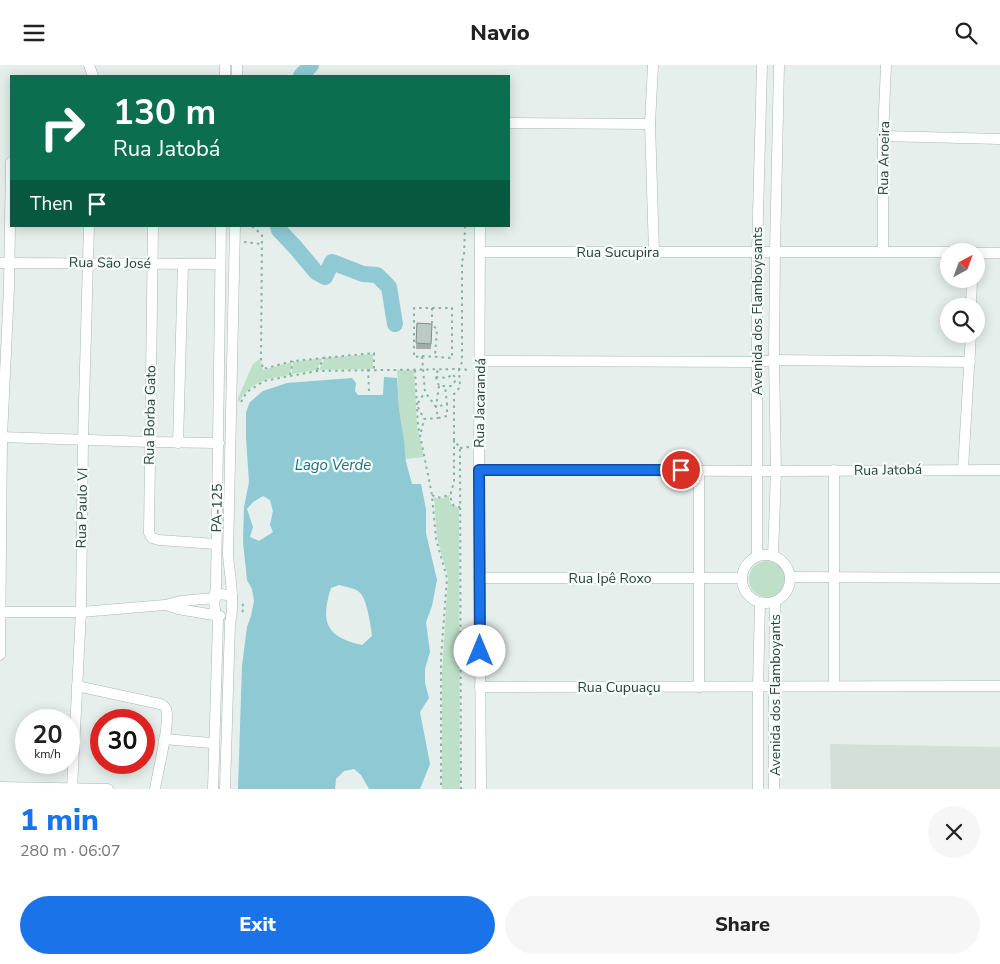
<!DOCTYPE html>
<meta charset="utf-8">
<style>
:root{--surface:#fff;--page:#f6f6f6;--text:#222;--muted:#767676;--accent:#1a73e8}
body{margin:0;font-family:"Nunito Sans",sans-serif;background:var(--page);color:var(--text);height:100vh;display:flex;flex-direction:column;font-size:19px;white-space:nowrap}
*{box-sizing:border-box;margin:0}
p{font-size:16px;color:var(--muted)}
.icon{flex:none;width:28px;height:28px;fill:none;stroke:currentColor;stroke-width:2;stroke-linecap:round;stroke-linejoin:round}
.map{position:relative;height:724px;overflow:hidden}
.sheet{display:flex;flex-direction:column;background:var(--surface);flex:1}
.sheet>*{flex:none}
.hud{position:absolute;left:10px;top:10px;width:500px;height:152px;border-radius:0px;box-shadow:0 2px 12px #0003;background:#0b6e4f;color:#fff;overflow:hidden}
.needle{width:32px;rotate:41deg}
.controls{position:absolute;left:940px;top:178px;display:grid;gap:10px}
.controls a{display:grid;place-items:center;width:45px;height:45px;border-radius:50%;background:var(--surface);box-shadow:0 2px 12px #0003;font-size:25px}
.speed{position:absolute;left:15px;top:644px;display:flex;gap:10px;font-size:25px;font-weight:700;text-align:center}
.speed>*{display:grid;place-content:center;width:65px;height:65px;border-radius:50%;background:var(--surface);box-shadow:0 2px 12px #0003;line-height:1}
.speed small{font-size:12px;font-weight:400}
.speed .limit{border:8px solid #d22;background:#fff;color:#111}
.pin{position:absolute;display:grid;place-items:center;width:42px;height:42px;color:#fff;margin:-21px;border:2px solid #fff;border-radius:50%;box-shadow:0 1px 5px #0007}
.me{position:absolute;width:55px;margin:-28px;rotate:0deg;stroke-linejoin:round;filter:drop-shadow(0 0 4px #0008)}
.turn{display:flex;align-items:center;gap:18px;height:105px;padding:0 20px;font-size:22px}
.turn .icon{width:65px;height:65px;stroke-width:2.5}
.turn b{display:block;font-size:35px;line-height:42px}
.then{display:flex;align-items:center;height:48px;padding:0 20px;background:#0003;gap:10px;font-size:19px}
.round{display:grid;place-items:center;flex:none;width:52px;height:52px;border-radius:26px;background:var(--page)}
.overview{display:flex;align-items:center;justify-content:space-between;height:85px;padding:0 20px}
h1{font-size:30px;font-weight:800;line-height:38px;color:var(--accent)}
.action{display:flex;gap:10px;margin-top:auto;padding:10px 20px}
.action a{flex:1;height:58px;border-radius:30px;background:var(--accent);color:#fff;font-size:20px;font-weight:800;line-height:58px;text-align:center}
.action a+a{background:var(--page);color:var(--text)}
header{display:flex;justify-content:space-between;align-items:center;height:65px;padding:0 20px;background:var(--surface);font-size:22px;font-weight:800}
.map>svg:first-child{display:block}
.built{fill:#d4dfda}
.green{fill:#bfe0c8}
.water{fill:#8ec9d4;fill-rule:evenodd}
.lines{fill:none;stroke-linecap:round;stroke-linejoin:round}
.river{stroke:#8ec9d4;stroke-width:16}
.minor-casing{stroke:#a8b8b2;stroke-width:11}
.path{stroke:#86b3a5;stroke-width:2;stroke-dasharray:2.5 4;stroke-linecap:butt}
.minor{stroke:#fff;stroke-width:10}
.wall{fill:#a1aea9}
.building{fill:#bbcac4;stroke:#838d89}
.route-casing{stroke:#114b97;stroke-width:12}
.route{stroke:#1a73e8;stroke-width:9}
.labels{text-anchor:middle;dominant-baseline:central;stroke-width:4.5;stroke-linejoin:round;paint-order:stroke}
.street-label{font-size:14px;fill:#24423a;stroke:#f7fbf9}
.water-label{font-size:15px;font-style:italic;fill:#1c6f80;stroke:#f7fbf9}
</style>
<header><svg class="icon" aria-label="menu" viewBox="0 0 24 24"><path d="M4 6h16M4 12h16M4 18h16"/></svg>Navio<svg class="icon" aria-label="search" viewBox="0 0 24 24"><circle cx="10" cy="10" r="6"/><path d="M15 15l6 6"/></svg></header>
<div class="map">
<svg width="1000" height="724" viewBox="0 0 1000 724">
<rect width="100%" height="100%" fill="#e6efeb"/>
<path class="built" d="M830,679L1000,682V724H831Z"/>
<g class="green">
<path d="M373,289V304L319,305L325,293Z"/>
<path d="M323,293L316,305L292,309L293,297Z"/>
<path d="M260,294L263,305L292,297L290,310C265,314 252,316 238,338V333L253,299Z"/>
<path d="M397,305H414L417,360L424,392L406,394L399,344Z"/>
<path d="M450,429L449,435L452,440L459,443L460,724H442V608L448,512L437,473L434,432C440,435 444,434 450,429Z"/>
<circle cx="767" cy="514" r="18"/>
</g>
<path class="water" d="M384,312L397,313L399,344L404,376L406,397L412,419H421L426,444V468L437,515L432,541L426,557L430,587L425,604V618L429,633L420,647L430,699L420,724H369L361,710L354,704L344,706L336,714L335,724H238L242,601L247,562L251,551L254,536L252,524L247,515L243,477L244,442L249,417L246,373V347L250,337L263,326L287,318L352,313L356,318L355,326L358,330H383ZM263,431L270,435L273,446L270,460L273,467L259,476L250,472L253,462L247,444L253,437ZM339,520C346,522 357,523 361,529C367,536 371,561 372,571L362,580C326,572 320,557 331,523Z"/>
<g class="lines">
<g class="river">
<path d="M301,11L311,0"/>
<path d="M278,161L279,165L296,183L316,207L325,212L332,197L363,209L377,210L389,222L395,259"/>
</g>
<g class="minor-casing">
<g id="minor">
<path d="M89,0L93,11"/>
<path d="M653,0L650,59L654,187"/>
<path d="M225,11V0"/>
<path d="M237,11V0"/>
<path d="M509,58L650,59"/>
<path d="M883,71L1000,74"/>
<path d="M153,161L149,468L152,473L159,475L216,479"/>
<path d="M480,161L479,405L481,724"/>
<path d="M883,186V71L886,0"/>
<path d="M480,187H949"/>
<path d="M976,188H1000"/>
<path d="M0,198L220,199"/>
<path d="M971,241L972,214"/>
<path d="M480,296L757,297L774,295L970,297"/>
<path d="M0,372L150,377L219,378"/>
<path d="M178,378L183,199"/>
<path d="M963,404L971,269"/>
<path d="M479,405L776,406L1000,405"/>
<circle cx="766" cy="514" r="24"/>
<path d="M757,491V187L762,0"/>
<path d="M773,491L776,406L774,295L775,187L779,0"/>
<path d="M790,512L1000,513"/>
<path d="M479,513H742"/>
<path d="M166,540L178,544L220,551"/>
<path d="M0,547H81L165,540L181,536L214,533L220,529L227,530L232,532"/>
<path d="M0,590L2,372L9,222L11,97"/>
<path d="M77,621L160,639C163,640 164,640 166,644C171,655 157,710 155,724"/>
<path d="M834,621V405"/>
<path d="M480,622L1000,621"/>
<path d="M699,622V405"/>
<path d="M164,674L211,678"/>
<path d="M0,722L108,724"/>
<path d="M72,724L81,547L83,374L89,161"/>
<path d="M213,724L218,556C213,544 214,534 216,521L221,161"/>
<path d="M225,724L230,558C235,537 230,512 228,490L235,161"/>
<path d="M758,724V622L760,537"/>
<path d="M774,724V622L775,536"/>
</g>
</g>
<g class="path">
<path d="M252,161L262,170L261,294L263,304L293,296L374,288V304"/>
<path d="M465,161L464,191L462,196V297L459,304L470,305"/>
<path d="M244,177L261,179"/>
<path d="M432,243V260L437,264L435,291"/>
<path d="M422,291L452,293V243H414V292L422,291L425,327L436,342L447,339L445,321"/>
<path d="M368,304L369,326"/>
<path d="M317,305L325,292"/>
<path d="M415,305L418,360L432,430L436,474L447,513L441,593V724"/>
<path d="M290,310L293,296"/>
<path d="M436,312L439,321H451L456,315L453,309L447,313L436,312L438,304"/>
<path d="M439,321L436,342L438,353L447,351V339"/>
<path d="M241,337L247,327L264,316L317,306L459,304L460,322L454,329V375L460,383L461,724"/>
<path d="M418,338L425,327"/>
<path d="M418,342L424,354"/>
<path d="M421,367L424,354L438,353"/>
<path d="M454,375V417L451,427V437L454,441L460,442"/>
<path d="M460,383L470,382"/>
<path d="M432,430C439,434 444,433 450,428"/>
<path d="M242,547L244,544L242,537"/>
</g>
<use href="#minor" class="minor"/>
</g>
<path class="wall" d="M417,258L432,259L431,284H416Z"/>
<path class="building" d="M417,258L432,259L431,279L416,278Z"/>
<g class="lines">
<g class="route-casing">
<path id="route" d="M480,586L479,405H681"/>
</g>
<use href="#route" class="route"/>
</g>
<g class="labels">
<g class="street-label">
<text transform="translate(884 93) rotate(-89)">Rua Aroeira</text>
<text x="618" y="187">Rua Sucupira</text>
<text transform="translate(110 198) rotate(1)">Rua São José</text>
<text transform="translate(757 246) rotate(-90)">Avenida dos Flamboysants</text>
<text transform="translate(480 338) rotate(-89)">Rua Jacarandá</text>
<text transform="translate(150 350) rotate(-89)">Rua Borba Gato</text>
<text transform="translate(888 405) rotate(-1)">Rua Jatobá</text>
<text transform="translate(82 443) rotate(-89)">Rua Paulo VI</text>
<text transform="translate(217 443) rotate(-89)">PA-125</text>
<text x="610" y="513">Rua Ipê Roxo</text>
<text x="619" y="622">Rua Cupuaçu</text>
<text transform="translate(775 630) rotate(-90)">Avenida dos Flamboyants</text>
</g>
<g class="water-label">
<text x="333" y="400">Lago Verde</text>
</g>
</g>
</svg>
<div class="controls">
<a><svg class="needle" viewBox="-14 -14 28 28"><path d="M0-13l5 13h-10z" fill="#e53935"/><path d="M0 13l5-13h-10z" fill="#767676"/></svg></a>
<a><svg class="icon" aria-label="search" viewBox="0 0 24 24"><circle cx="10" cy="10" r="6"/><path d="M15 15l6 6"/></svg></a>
</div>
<div class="speed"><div>20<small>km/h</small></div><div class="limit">30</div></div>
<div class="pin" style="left:681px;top:405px;background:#d93025"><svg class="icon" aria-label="arrive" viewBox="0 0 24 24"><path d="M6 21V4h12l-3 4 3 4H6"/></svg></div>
<svg class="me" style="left:480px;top:586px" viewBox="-20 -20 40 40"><circle r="19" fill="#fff"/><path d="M0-13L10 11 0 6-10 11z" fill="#1a73e8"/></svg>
<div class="hud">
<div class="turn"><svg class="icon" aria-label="right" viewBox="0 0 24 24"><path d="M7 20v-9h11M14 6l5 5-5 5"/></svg><div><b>130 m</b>Rua Jatobá</div></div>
<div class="then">Then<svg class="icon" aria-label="arrive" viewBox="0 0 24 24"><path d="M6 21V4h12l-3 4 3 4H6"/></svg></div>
</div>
</div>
<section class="sheet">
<div class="overview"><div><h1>1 min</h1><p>280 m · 06:07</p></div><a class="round"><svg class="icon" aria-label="close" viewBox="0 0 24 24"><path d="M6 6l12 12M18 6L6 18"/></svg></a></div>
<div class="action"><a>Exit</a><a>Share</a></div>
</section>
